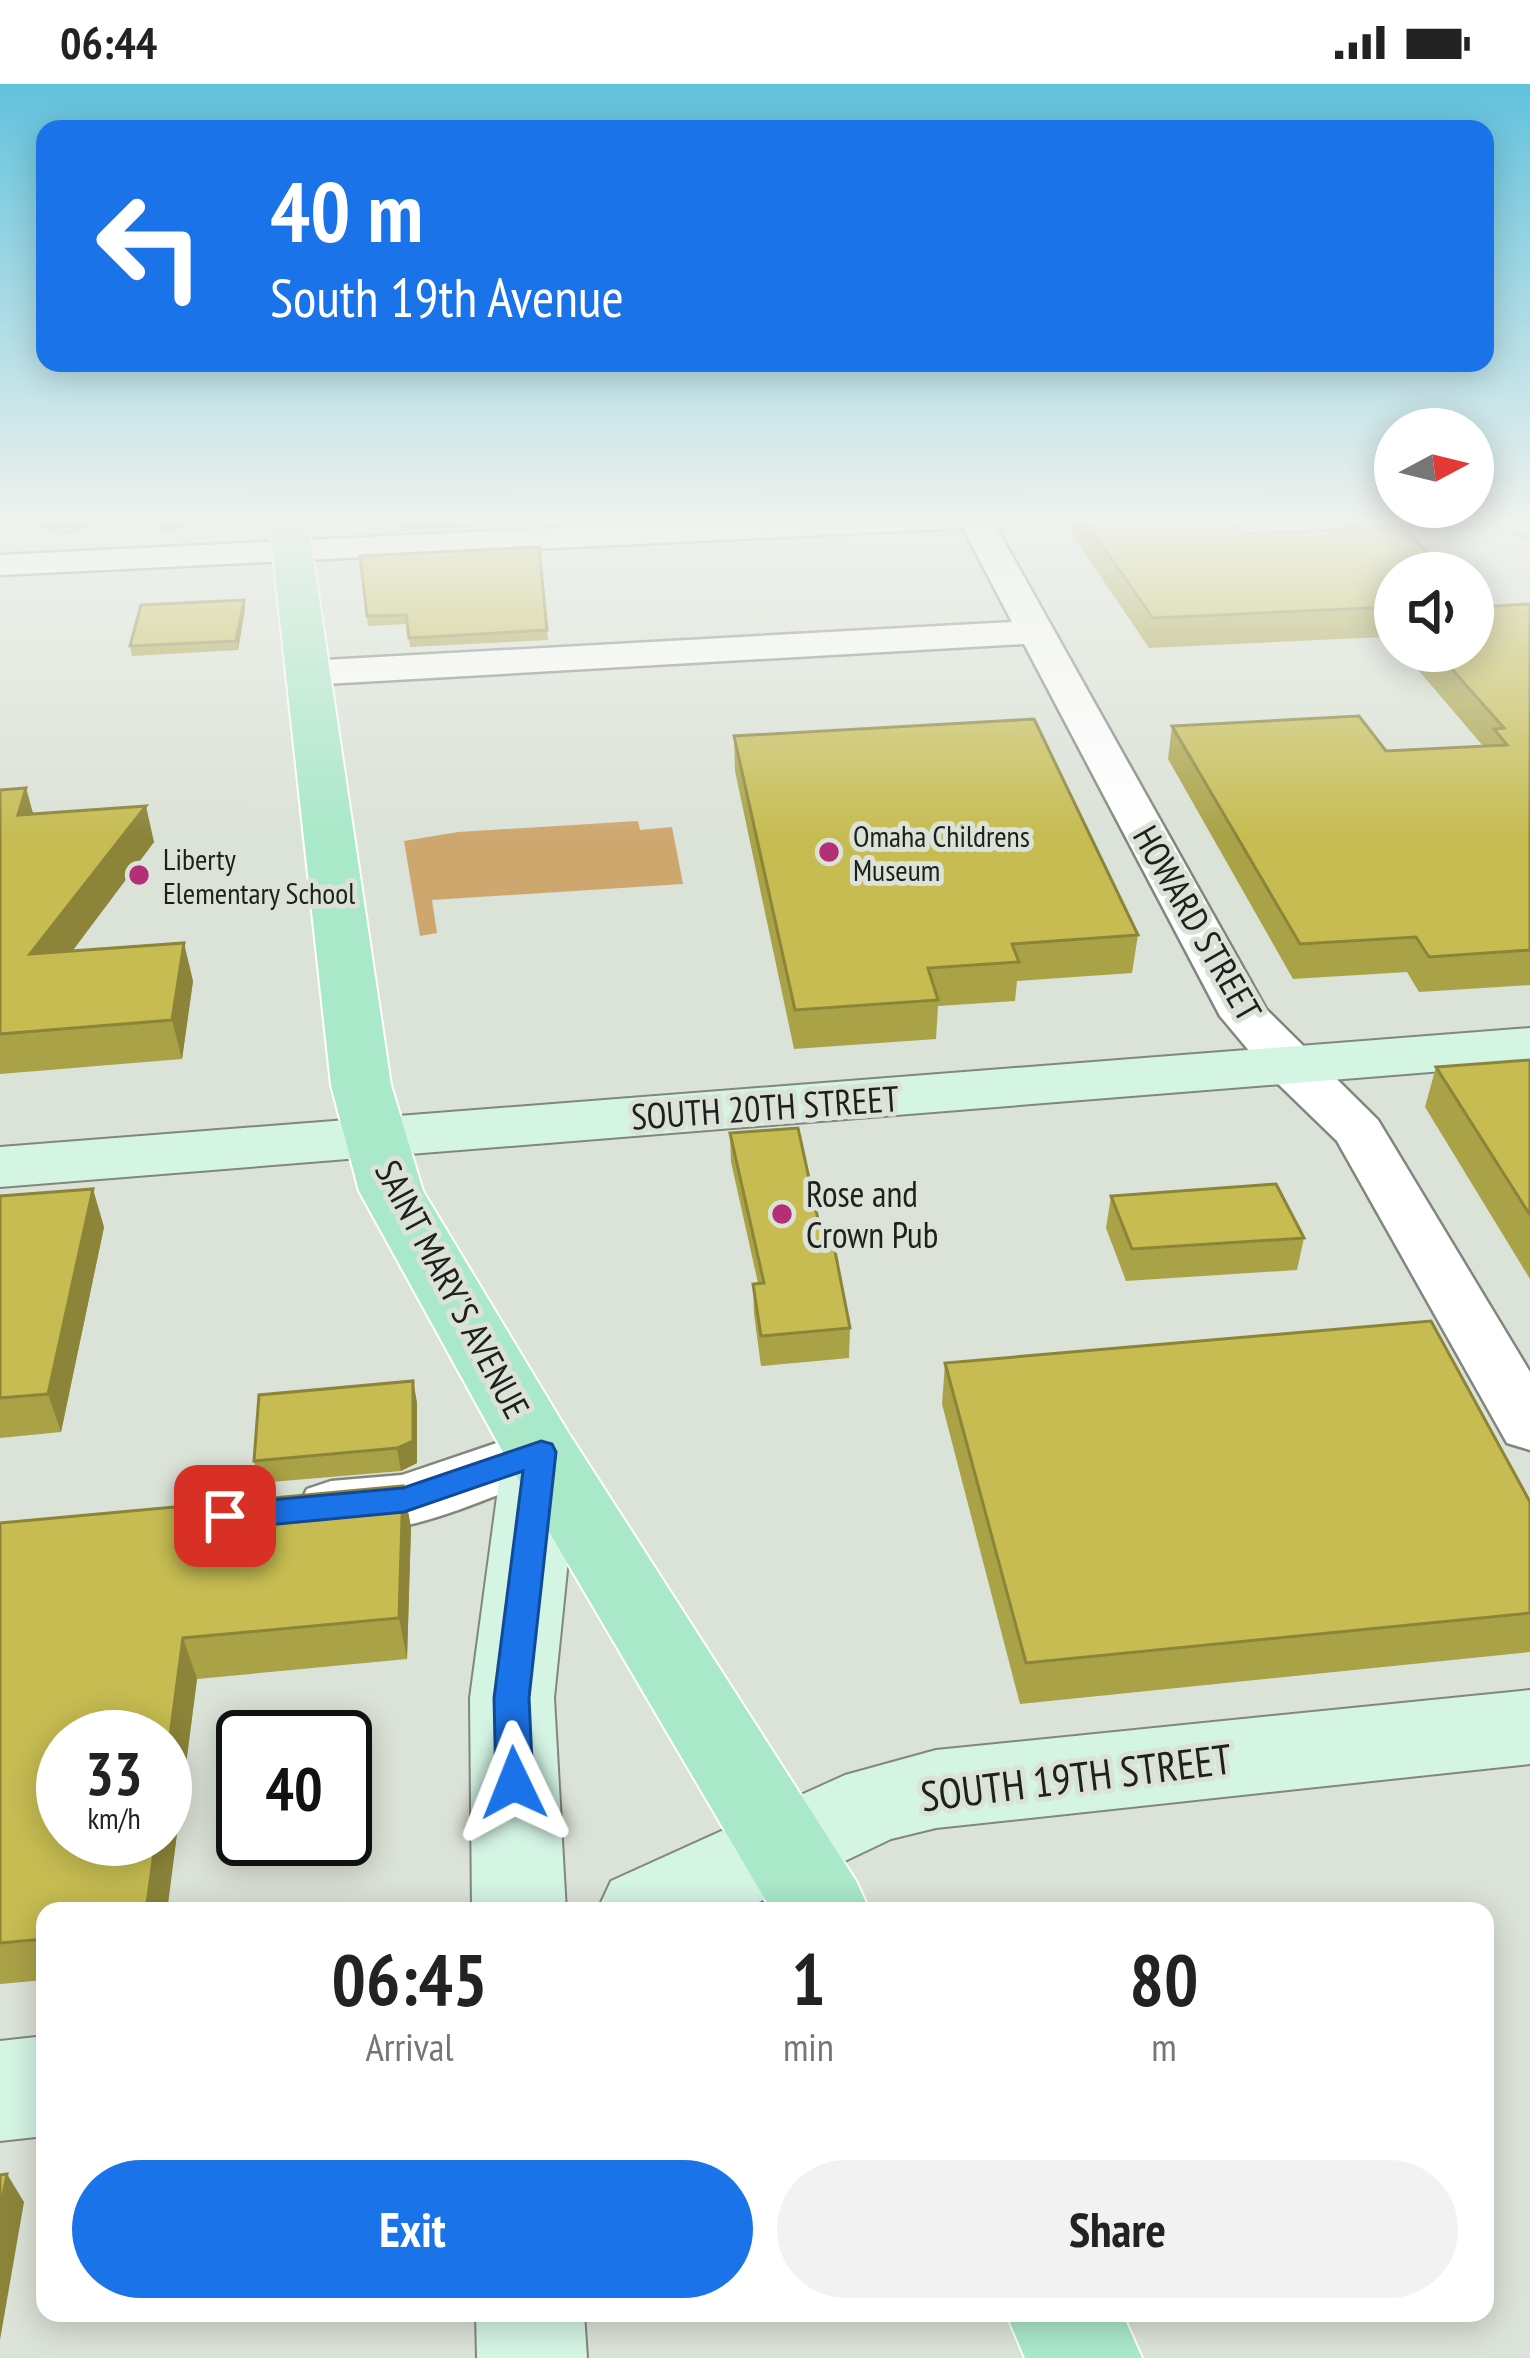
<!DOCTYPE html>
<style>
:root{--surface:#fff;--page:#f2f2f2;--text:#222;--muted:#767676;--accent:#1a73e8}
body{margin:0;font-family:"PT Sans Narrow",sans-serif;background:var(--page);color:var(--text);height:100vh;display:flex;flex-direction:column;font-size:45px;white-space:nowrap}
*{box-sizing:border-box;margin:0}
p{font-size:39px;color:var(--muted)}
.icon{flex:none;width:66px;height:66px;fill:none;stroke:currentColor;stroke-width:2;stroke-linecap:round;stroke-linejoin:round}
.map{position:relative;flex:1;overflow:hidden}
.details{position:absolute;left:36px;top:1818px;width:1458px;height:420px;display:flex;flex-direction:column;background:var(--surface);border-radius:24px;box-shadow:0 6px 30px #0003}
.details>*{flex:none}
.guide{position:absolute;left:36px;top:36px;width:1458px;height:252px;border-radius:24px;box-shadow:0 6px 30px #0003;background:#1a73e8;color:#fff;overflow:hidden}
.needle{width:78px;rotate:83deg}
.fabs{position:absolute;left:1374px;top:324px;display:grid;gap:24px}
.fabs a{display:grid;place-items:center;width:120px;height:120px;border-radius:50%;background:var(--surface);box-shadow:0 6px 30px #0003;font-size:60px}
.speed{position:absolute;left:36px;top:1626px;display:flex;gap:24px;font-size:60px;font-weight:700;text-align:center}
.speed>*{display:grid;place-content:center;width:156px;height:156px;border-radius:50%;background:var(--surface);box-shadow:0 6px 30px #0003;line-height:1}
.speed small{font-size:30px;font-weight:400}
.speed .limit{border:6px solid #111;border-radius:18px;background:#fff;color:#111}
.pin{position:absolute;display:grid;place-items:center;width:102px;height:102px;color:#fff;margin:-51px;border-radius:24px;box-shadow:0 6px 18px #0006}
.me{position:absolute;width:132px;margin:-66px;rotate:358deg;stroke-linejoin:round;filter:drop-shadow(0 0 9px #0008)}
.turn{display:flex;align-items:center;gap:42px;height:252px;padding:0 36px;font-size:54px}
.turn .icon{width:156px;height:156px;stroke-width:2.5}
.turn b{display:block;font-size:84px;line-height:102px}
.eta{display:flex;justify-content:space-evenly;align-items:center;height:204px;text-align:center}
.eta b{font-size:72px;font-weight:700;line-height:84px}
.cta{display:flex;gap:24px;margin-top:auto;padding:24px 36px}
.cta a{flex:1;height:138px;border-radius:72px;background:var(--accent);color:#fff;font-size:48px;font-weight:700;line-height:138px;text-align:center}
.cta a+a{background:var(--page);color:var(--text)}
.status{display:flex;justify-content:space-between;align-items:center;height:84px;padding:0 60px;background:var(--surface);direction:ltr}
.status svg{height:33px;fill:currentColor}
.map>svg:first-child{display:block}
.green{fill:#cea76f}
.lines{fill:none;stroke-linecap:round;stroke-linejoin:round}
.street-casing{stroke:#82877e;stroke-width:5}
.secondary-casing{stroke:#82877e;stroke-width:4}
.primary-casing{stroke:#fff;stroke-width:4}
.street{fill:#fff;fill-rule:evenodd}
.secondary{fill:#d4f4e4;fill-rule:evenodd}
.primary{fill:#a9e8c9;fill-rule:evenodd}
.wall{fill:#aaa247}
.shaded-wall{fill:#8b8439}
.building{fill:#c6bc52;stroke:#8b8439;stroke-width:3}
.route{fill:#1a73e8;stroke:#114b97;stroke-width:3}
.poi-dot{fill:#b32f76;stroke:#dbe2d7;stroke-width:4.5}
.labels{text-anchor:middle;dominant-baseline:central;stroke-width:10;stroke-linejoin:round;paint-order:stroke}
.far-poi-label{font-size:30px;fill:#1e201c;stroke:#dbe2d7;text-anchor:start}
.street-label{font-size:36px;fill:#1e201c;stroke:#dbe2d7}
.poi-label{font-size:36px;fill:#1e201c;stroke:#dbe2d7;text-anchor:start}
.near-street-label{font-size:42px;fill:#1e201c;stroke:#dbe2d7}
</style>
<div class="status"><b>06:44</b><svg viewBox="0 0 49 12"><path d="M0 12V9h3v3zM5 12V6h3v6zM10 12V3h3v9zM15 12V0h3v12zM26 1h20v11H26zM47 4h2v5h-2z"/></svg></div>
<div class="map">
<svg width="1530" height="2274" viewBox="0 0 1530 2274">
<rect width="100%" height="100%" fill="#dbe2d7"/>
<path class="green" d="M638,737L640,746L672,743L683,800L432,816L437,849L420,852L404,757L458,748Z"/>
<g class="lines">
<g class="street-casing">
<g id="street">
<path d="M759,434H991L1266,925L1378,1036L1530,1288V1366L1507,1359L1337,1057L1271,993L1220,932L1024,560L307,601L293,597L288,589L293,581L307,577L1012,538L963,444L0,491V471Z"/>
<path d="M541,1344L564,1351L573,1368L564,1385C488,1412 389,1467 307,1441L298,1423L307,1405L331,1397L402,1391Z"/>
</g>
</g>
<g class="secondary-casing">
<g id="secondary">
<path d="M1504,434H1530V453L1516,449Z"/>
<path d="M1530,944V980L0,1103V1063Z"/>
<path d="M541,1340L568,1348L579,1368L554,1614L566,1827H472L470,1614L503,1368L514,1348Z"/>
<path d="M1530,1606V1680L936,1744L891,1755L740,1827H597L611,1797L845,1691L936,1666Z"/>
<path d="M45,1952V2052L0,2057V1957Z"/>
<path d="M476,2229H584L587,2274H477Z"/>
</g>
</g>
<g class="primary-casing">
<g id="primary">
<path d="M269,434H307L391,1001L423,1107L568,1348L856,1797L870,1827H772L514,1388L359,1107L331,1001Z"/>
<path d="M1006,2229H1122L1142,2274H1025Z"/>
</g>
</g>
<use href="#street" class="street"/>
<use href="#secondary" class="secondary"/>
<use href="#primary" class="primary"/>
</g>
<g class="wall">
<path d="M28,434H114L71,450L59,451L30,440Z"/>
<path d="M129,434H213L168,448Z"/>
<path d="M398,434H476V443L399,447Z"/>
<path d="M1061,434H1231L1243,450L1343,445L1333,434H1473L1471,446L1409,449L1395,489V566L1384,553L1149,564Z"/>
<path d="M539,463L548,556L410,563L407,540L368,542L360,472Z"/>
<path d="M244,516L245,525L238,566L132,572L130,562Z"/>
<path d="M1530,520V901L1419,908L1407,888L1293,895L1168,675L1172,642L1386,667L1483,662L1402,567H1473L1479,523Z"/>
<path d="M734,652L1138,851L1132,889L1017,897L1015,917L938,922L936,955L794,965L735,687Z"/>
<path d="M26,704L33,730L154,758L72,867L193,897L182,975L0,990V706Z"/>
<path d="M1530,976V1195L1425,1023L1436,983Z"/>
<path d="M730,1049L823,1158L850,1244L849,1274L761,1282L754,1230L753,1200L758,1199L731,1078Z"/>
<path d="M0,1112L104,1143L61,1348L0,1354Z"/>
<path d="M1111,1112L1304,1154L1297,1186L1126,1197L1106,1144Z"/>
<path d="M945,1279L1530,1418V1568L1020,1620L942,1320Z"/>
<path d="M413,1297L417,1319V1379L401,1387L259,1399L254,1377Z"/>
<path d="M403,1402L411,1443L407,1575L197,1595L167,1827H45V1896L0,1900V1439Z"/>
</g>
<g class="shaded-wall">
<path d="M67,434H114L71,450Z"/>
<path d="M165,434H213L168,448Z"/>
<path d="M244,516L245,525L238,566L236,557Z"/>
<path d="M26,704L36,740L18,731Z"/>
<path d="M146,722L154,758L41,909L30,870Z"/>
<path d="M184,859L193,897L182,975L172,936Z"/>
<path d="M93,1105L104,1143L61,1348L48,1310Z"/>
<path d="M413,1297L417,1319V1379L401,1387L397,1364Z"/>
<path d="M403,1402L411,1443L407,1575L399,1534Z"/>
<path d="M183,1554L197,1595L167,1827H146L156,1755H165V1690Z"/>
<path d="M7,2090L24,2118L0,2256V2127Z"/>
</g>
<g class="building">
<path d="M1083,434H1231L1243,450L1403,443L1447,489H1395V528L1391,523L1153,534Z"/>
<path d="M539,463L547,546L409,554L406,531L367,532L360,472Z"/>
<path d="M244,516L236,557L130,562L141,521Z"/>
<path d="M1473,516L1479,523L1530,520V866L1429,873L1416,853L1300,860L1172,642L1359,632L1386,667L1507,661L1494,645L1504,644L1436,567H1473Z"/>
<path d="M1034,635L1138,851L1012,860L1019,878L928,884L938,916L795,926L734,652Z"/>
<path d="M26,704L18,731L146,722L30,870L184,859L172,936L0,950V706Z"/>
<path d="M1530,976V1131L1436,983Z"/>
<path d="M798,1044L823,1158L833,1157L850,1244L761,1252L753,1200L764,1199L730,1049Z"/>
<path d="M1276,1100L1304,1154L1132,1165L1111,1112Z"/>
<path d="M93,1105L48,1310L0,1314V1112Z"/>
<path d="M1431,1237L1530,1418V1529L1026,1579L945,1279Z"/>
<path d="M413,1297V1357L397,1364L254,1377L259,1311Z"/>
<path d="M403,1402L399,1534L183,1554L165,1690V1653H63V1755H156L146,1827H45V1855L0,1859V1439Z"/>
<path d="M7,2090L0,2127V2091Z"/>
</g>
<linearGradient id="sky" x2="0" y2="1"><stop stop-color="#61c2dd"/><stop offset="0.58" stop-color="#eff2ed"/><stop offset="1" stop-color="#eff2ed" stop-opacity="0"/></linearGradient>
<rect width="1530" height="753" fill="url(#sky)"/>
<path class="route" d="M541,1357L552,1360L556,1368L529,1614L533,1699L527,1710L514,1715L502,1710L496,1699L494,1614L523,1387L404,1428L225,1445L213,1441L209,1432L213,1424L225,1420L403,1404Z"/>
<g class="poi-dot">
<circle cx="829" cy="768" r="12"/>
<circle cx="139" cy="791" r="12"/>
<circle cx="782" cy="1130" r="12"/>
</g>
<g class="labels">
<g class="far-poi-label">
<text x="853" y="751">Omaha Childrens<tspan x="853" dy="34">Museum</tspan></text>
<text x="163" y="774">Liberty<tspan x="163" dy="34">Elementary School</tspan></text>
</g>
<g class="street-label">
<text transform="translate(1198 839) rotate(60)">HOWARD STREET</text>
<text transform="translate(765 1023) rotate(-4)">SOUTH 20TH STREET</text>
<text transform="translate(453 1205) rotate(62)">SAINT MARY'S AVENUE</text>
</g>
<g class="poi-label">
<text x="806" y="1109">Rose and<tspan x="806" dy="41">Crown Pub</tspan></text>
</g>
<g class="near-street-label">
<text transform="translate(1076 1693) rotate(-7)">SOUTH 19TH STREET</text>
</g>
</g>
</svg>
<div class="fabs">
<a><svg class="needle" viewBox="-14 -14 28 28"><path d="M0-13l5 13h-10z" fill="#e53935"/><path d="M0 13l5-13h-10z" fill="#767676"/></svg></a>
<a><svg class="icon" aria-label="sound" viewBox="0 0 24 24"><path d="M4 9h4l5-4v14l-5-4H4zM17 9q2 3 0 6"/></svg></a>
</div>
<div class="speed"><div>33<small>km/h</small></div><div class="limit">40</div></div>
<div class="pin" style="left:225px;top:1432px;background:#d93025"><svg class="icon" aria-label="arrive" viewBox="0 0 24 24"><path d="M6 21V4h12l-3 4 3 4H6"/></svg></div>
<svg class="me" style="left:514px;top:1699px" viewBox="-20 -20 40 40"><path d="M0-17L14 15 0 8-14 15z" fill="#1a73e8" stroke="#fff" stroke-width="4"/></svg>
<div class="guide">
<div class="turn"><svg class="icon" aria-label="left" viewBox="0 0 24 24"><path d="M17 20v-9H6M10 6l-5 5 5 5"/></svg><div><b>40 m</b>South 19th Avenue</div></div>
</div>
<section class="details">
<div class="eta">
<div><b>06:45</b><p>Arrival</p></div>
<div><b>1</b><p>min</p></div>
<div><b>80</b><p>m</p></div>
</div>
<div class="cta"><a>Exit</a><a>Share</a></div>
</section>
</div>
